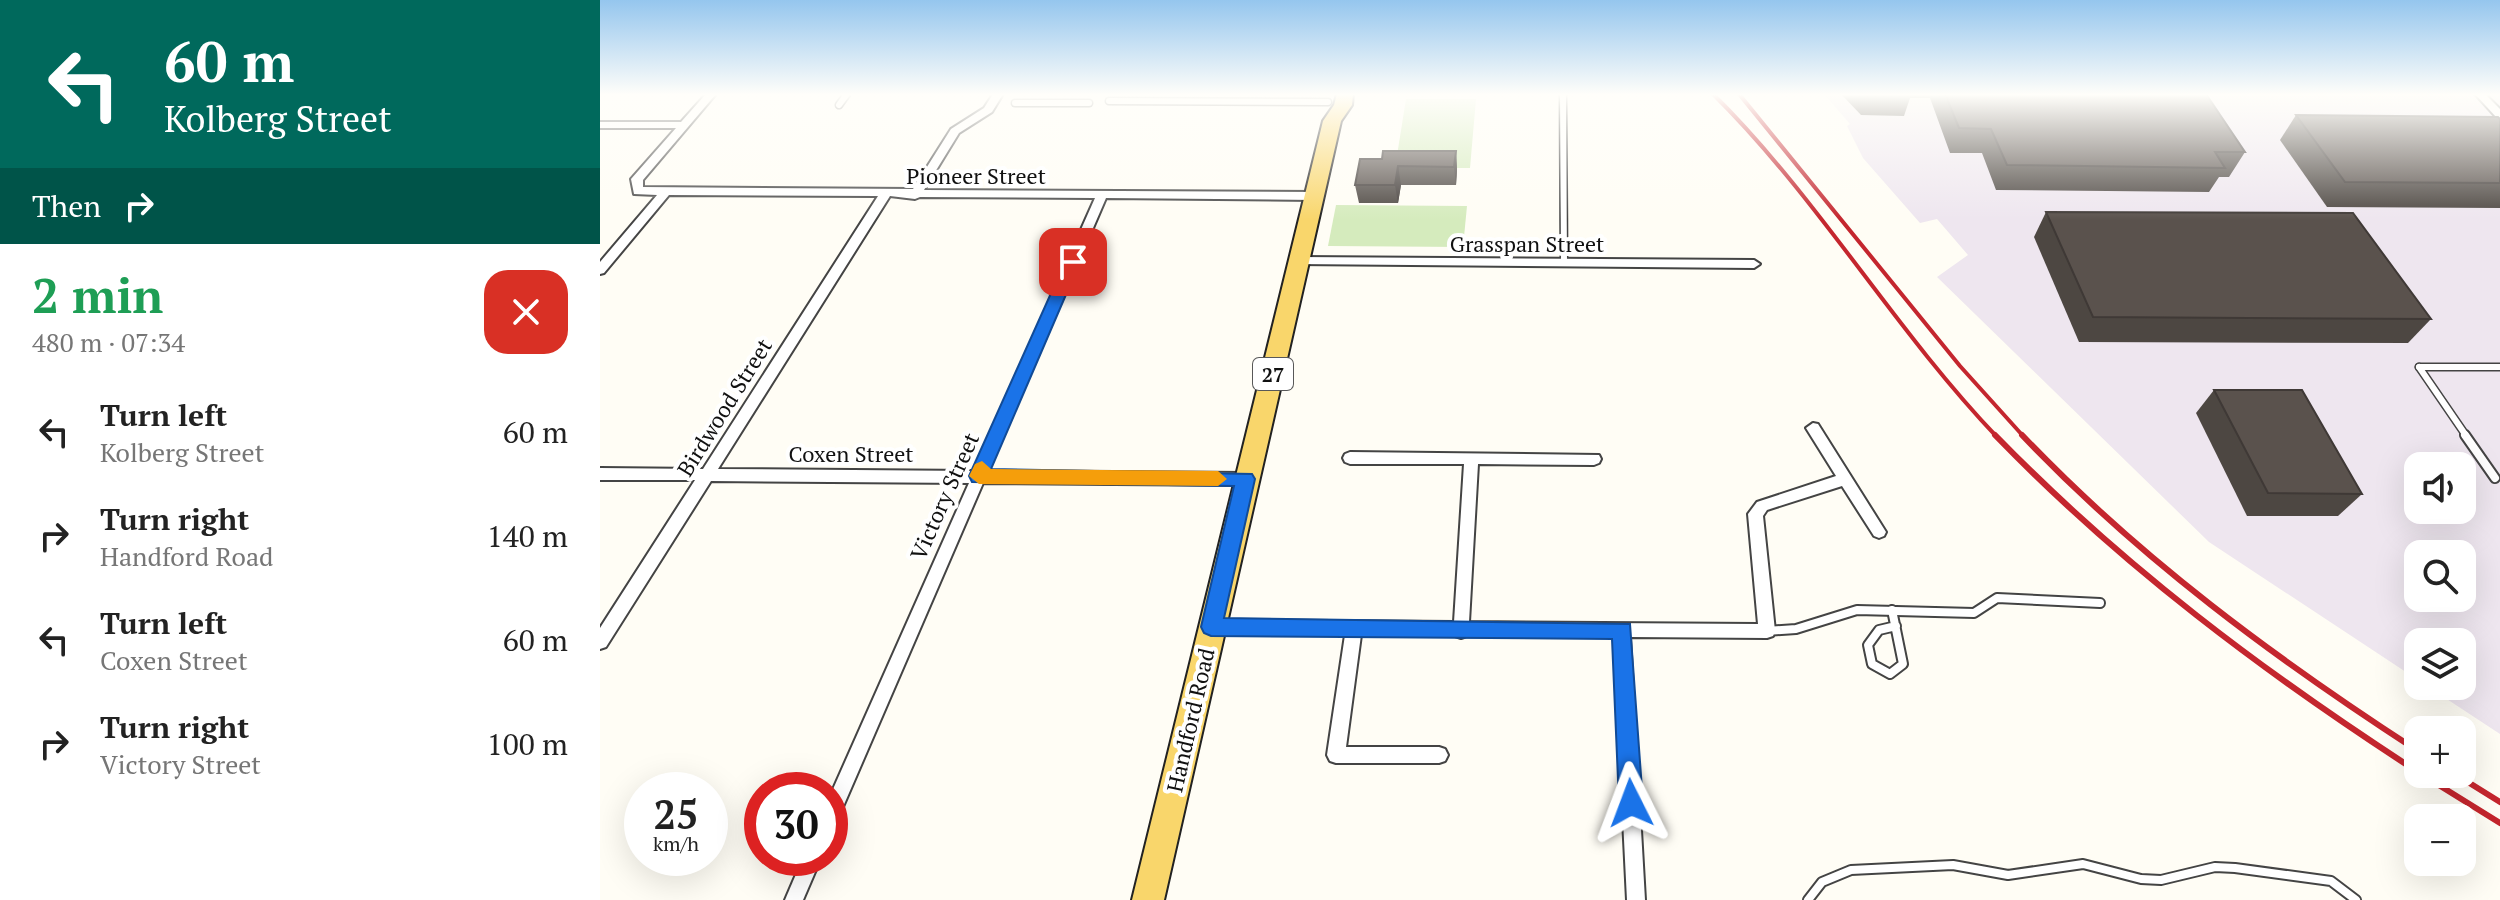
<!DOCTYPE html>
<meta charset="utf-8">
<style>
:root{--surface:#fff;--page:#f6f6f6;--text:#222;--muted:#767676}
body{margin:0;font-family:"PT Serif",serif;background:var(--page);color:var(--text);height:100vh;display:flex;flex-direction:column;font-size:30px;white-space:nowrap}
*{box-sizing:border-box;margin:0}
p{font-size:26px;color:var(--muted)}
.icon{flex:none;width:44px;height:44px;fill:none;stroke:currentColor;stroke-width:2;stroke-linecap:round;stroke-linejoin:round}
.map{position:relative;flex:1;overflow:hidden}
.side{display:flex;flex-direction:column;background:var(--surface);width:600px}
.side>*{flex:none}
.top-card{background:#00695c;color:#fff;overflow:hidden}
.controls{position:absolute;left:1804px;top:452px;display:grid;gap:16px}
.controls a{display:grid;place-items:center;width:72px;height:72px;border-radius:16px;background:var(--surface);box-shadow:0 8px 32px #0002;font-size:40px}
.speed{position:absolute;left:24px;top:772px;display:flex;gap:16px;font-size:40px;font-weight:700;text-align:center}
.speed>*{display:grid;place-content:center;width:104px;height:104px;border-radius:50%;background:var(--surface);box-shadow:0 8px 32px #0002;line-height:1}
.speed small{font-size:20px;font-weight:400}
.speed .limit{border:12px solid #d22;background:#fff;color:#111}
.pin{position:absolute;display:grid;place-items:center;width:68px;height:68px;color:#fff;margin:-34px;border-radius:16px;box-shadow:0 4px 12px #0006}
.me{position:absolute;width:88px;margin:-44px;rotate:357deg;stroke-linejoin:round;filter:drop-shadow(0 0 6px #0008)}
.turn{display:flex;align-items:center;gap:28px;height:168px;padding:0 32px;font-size:36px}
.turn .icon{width:104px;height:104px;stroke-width:2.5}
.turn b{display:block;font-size:56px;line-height:68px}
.then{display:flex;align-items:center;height:76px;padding:0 32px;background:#0003;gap:16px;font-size:30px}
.round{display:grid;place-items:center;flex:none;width:84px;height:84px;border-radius:24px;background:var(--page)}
.summary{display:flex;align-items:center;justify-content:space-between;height:136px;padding:0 32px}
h1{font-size:48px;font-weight:700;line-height:60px;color:#1e9e55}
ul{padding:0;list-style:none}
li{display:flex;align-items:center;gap:24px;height:104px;padding:0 32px}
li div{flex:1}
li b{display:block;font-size:30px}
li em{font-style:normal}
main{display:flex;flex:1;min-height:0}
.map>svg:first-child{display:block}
.industrial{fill:#eee6ef;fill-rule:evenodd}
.green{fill:#d5ebbd}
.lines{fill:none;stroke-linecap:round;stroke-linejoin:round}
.service-far1-casing{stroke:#444;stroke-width:9}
.service-casing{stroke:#444;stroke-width:12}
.minor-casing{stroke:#444;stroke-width:4}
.primary-casing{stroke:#222;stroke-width:4}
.service-far1{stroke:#fff;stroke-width:6}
.service{stroke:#fff;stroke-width:8}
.minor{fill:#fff;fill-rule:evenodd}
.primary{fill:#f9d66b;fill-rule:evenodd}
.rail-far1{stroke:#c4262e;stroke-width:4}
.rail{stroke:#c4262e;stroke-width:6}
.wall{fill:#4d4742}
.shaded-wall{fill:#3f3936}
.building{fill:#5a524d;stroke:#3f3936;stroke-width:2}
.route{fill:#1a73e8;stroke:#114b97;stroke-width:2}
.slow{fill:#f59e0b}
.labels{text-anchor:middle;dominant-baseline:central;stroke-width:8;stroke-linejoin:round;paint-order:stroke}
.shield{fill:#fff;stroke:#585858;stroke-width:2}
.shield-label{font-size:20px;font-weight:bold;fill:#111}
.street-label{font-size:22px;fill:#111;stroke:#fff}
</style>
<main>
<section class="side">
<div class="top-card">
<div class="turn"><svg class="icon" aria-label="left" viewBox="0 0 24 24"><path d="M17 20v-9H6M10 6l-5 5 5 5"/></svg><div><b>60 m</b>Kolberg Street</div></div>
<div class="then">Then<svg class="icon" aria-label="right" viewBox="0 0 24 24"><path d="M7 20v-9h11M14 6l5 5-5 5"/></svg></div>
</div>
<div class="summary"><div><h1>2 min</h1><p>480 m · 07:34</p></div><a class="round" style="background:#d93025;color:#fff"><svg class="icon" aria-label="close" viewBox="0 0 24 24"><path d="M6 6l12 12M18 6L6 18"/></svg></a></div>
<ul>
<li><svg class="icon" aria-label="left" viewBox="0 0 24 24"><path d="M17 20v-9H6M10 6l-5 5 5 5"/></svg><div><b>Turn left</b><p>Kolberg Street</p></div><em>60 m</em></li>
<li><svg class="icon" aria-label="right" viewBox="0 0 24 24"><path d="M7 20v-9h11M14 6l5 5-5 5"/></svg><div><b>Turn right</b><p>Handford Road</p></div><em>140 m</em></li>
<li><svg class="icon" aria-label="left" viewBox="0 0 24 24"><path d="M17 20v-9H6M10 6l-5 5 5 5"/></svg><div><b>Turn left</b><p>Coxen Street</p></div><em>60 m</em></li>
<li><svg class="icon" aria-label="right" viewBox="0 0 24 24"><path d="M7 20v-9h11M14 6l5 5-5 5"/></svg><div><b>Turn right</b><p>Victory Street</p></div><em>100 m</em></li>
</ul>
</section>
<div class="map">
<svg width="1900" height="900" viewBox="0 0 1900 900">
<rect width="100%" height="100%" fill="#fffdf5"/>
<path class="industrial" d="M1224,94H1900V734L1827,686H1862V642H1818V680L1609,542L1337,277L1368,255L1337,219L1320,223L1263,158L1247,126L1250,124ZM1818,466H1862V510H1818ZM1818,554H1862V598H1818Z"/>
<g class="green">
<path d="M806,99H876L870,168H795Z"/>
<path d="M736,205L867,206L863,247L728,246Z"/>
</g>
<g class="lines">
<g class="service-far1-casing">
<g id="service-far1">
<path d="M963,94L964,263"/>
<path d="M509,101L728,102"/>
<path d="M415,103H489"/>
<path d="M239,105L247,94"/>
<path d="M1819,367L1867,437"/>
<path d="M1819,367H1900"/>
</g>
</g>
<g class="service-casing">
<g id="service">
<path d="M1865,435L1895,478"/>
<path d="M1292,610L1303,664L1290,674L1272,664L1268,645L1279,630L1296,626"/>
<path d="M1167,631L1196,629L1257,610L1374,613L1397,598L1500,603"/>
<path d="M1208,900L1222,882L1251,870L1353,865L1408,875L1483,864L1541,879L1561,880L1615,867L1635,868L1731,881L1756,900"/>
</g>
</g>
<g class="minor-casing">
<g id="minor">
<path d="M106,94H116L43,180V187L313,189L351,129L384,108L393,94H403L392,112L359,133L324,190L715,192L721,196L715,200L506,198L388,471L645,473L650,475L652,479L650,483L645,485L383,483L236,823L230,826V796L369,483L111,481L6,647L0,649V628L95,480H0V468L103,469L278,196L69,195L4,273L0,274V262L57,195L34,194L31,179L76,128H0V122H81ZM290,196L315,199L320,197L495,198L374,471L118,469Z"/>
<path d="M1875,94H1885L1900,109V118L1896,117Z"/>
<path d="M699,257L1154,260L1160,264L1154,268L695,264L693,261L695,258Z"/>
<path d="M1213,423L1218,424L1286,532L1284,536L1279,538L1274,536L1242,486L1167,510L1163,516L1175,631L1173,636L1167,638L1030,637L1045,900H1027L1014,637L867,636L861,638L855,636L761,635L746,747H839L845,749L848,755L845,761L839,763H736L730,761L727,755L745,635L611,634L605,632L603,627L605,622L611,620L854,622L864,464H750L745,462L743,458L745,454L750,452L999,455L1001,459L999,463L994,465L878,464L869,622L1158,624L1148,514L1157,502L1236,476L1206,428Z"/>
<path d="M203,858H221L203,900H185Z"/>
</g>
</g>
<g class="primary-casing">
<path id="primary" d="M737,94H753L752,105L741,121L564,900H532L723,121L734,105Z"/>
</g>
<use href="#service-far1" class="service-far1"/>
<use href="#service" class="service"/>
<use href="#minor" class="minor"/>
<use href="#primary" class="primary"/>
<g class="rail-far1">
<path d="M1113,94C1219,199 1294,329 1397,437"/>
<path d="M1139,94L1360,366L1424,437"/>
</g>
<g class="rail">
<path d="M1395,435C1522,566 1665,673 1818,772"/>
<path d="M1422,435C1539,558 1676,659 1818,751"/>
<path d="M1821,774L1900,823"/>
<path d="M1855,774L1900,802"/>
</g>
</g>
<g class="wall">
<path d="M1241,94H1606L1645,152L1629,177H1619L1609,192L1396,190L1382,153H1350L1330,98H1310L1304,116L1261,115Z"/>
<path d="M1696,115L1900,119V208L1727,207L1680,140Z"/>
<path d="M856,151L857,170L856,185H801L798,203H759L755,185L782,159Z"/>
<path d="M1446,212L1831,319L1808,343L1479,342L1434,237Z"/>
<path d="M1614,390L1762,494L1738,516H1647L1596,413Z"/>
</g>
<g class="shaded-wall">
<path d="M856,151L857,170L856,185L854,167Z"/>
<path d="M798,166L801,185L798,203L795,185Z"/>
</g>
<g class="building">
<path d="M1345,94H1606L1645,152H1615L1625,168L1407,165L1391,129L1359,128Z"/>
<path d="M1696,115L1898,117L1900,119V183L1745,182Z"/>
<path d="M783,151H856L854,167L798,166L795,185H755L760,159H782Z"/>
<path d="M1446,212L1753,213L1831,319L1493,317Z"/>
<path d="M1614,390H1702L1762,494L1668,493Z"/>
</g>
<linearGradient id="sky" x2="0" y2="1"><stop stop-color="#95c6ee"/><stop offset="0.43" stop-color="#fffefa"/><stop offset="1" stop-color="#fffefa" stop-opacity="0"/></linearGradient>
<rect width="1900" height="220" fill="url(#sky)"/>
<path class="route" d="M473,257L480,262L391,469L652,474L655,479L624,618L1030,624L1043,803L1039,811L1031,815L1023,811L1019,803L1012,639L611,636L604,633L601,627L634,486L372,482L369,476L465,262Z"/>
<path class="slow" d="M382,461L391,469L618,471L627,479L618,486L379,484L369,476L375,464Z"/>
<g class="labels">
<rect class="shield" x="653" y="358" width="40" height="32" rx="6"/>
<g class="shield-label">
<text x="673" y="374">27</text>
</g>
<g class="street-label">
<text x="376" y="175">Pioneer Street</text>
<text x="927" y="243">Grasspan Street</text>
<text transform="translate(124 407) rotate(-58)">Birdwood Street</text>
<text x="251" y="453">Coxen Street</text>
<text transform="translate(344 496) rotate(-66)">Victory Street</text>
<text transform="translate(590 720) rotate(-77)">Handford Road</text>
</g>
</g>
</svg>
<div class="controls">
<a><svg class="icon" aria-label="sound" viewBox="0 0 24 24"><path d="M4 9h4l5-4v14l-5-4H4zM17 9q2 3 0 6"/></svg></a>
<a><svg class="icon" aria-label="search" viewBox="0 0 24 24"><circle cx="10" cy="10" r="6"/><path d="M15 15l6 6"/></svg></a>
<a><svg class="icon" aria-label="layers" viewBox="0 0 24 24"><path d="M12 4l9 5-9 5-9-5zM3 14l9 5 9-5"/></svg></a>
<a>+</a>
<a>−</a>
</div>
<div class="speed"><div>25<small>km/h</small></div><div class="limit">30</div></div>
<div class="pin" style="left:473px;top:262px;background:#d93025"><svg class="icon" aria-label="arrive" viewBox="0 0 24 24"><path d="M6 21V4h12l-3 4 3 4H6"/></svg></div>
<svg class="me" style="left:1031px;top:803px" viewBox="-20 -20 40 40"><path d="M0-17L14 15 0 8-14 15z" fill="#1a73e8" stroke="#fff" stroke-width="4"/></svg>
</div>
</main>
